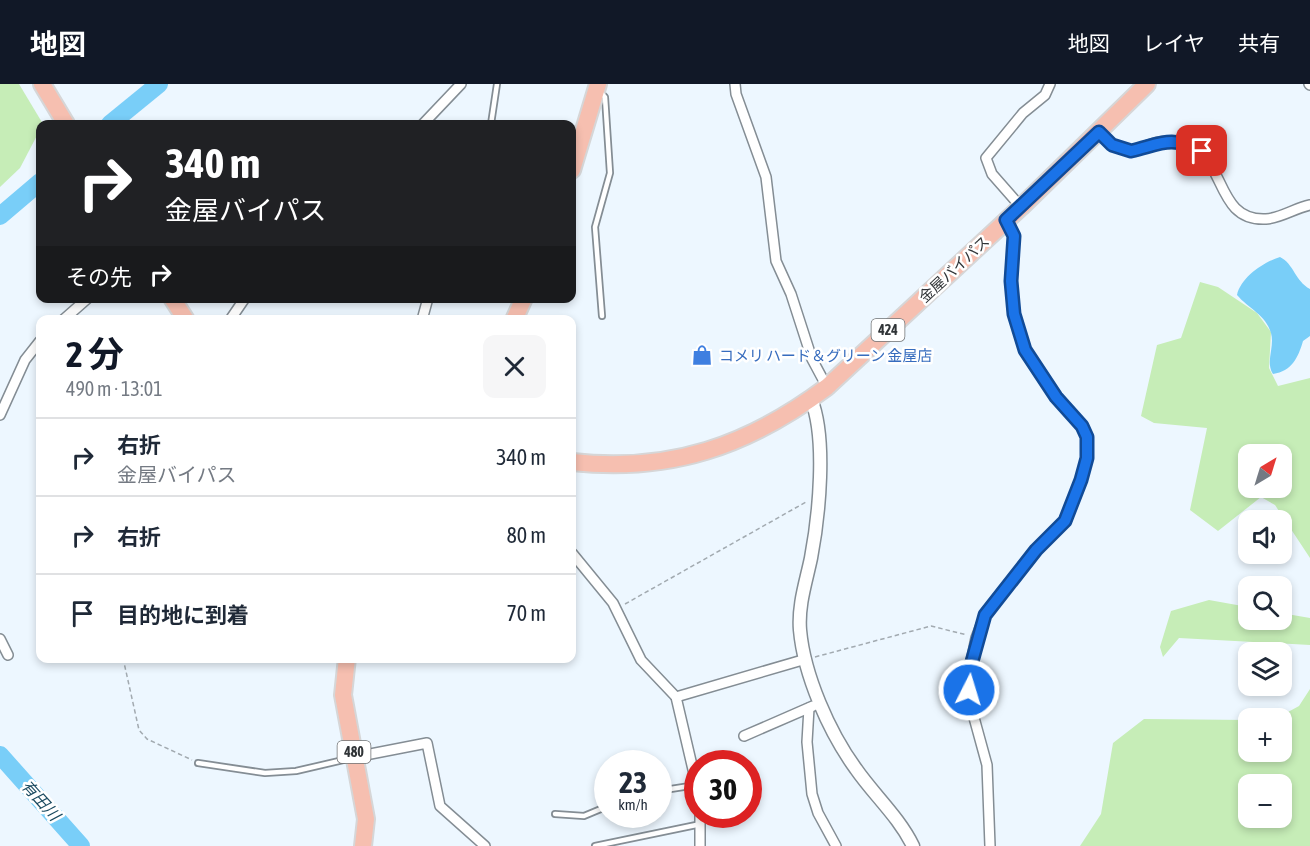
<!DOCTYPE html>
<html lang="ja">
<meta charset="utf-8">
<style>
:root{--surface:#fff;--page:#f6f6f7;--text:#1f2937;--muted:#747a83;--line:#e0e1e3;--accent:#111827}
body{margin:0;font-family:"Asap Condensed","Noto Sans JP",sans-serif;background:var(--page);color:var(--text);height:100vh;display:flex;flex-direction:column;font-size:22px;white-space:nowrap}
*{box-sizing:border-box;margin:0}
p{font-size:20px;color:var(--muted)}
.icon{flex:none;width:33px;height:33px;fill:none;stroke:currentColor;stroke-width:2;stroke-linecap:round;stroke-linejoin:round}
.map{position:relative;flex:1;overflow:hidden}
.side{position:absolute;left:36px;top:231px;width:540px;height:348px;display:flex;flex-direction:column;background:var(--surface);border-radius:12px;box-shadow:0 3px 9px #0003}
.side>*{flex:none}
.banner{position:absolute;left:36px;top:36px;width:540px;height:183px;border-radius:12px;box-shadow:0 3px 9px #0003;background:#202124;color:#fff;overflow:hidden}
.needle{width:39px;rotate:38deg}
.tools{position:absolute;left:1238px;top:360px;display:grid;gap:12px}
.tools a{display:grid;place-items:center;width:54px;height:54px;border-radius:12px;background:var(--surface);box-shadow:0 3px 9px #0003;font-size:30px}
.speed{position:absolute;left:594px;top:666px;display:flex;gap:12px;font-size:30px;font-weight:700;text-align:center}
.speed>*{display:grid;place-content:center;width:78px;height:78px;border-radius:50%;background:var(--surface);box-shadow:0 3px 9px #0003;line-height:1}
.speed small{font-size:15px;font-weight:400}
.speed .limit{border:9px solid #d22;background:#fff;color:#111}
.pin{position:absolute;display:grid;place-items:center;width:51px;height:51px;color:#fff;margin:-26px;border-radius:12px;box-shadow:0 3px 9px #0006}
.me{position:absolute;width:66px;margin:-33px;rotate:5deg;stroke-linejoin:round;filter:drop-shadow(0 0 4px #0008)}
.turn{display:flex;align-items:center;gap:21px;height:126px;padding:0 30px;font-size:27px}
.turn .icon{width:78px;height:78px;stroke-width:2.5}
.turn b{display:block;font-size:42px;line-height:51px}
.then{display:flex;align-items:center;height:57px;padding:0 30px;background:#0003;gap:12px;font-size:22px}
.round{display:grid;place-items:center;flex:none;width:63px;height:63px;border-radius:12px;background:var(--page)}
.overview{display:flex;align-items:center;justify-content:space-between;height:102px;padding:0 30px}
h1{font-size:36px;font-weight:700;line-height:45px;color:var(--accent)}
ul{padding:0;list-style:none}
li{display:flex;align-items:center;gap:18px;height:78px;padding:0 30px;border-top:2px solid var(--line)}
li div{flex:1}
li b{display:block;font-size:22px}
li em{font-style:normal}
header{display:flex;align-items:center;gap:36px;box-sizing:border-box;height:84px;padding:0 30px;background:var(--accent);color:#fff}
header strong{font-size:28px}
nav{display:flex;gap:33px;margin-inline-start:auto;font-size:21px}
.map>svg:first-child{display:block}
.green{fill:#c6edb7;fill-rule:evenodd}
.water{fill:#79cef8}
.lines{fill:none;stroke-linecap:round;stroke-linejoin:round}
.river{stroke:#79cef8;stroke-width:18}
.service-casing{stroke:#848d94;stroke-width:8}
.minor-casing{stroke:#848d94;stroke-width:12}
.tertiary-casing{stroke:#848d94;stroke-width:15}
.trunk-casing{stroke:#d6d6d7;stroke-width:20}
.path{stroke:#a2aab0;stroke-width:1.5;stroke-dasharray:4.5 3;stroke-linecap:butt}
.service{stroke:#fff;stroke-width:4.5}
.minor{stroke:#fff;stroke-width:9}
.tertiary{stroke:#fff;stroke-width:12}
.trunk{stroke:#f6bfb0;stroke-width:16}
.route-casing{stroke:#114b97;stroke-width:15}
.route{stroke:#1a73e8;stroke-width:10}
.labels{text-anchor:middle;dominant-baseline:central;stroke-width:5;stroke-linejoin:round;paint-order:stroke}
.shield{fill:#fff;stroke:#6e7173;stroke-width:1.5}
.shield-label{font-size:14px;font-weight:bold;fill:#303437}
.street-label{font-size:15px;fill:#303437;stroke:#fff}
.shop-label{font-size:15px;fill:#366cbe;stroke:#fff;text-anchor:start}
.water-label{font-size:16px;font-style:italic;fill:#1a4a60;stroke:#fff}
</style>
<header>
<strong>地図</strong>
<nav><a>地図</a><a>レイヤ</a><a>共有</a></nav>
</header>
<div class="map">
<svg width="1310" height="762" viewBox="0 0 1310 762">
<rect width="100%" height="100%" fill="#edf7ff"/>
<g class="green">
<path d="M0,0H19L43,40L20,84L0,103Z"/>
<path d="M1200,198L1218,203L1257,229L1271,248L1269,284L1278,302L1310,294V474L1275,421L1261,413L1218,447L1190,426L1207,344L1154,339L1141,332L1157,261L1181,254ZM1248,370H1281V404H1248Z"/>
<path d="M1209,516L1248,523V536H1281V529L1310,534V561L1179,554L1163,573L1160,563L1171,527Z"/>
<path d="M1310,605V762H1080L1101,730L1113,659L1144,635L1248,636V668H1281V634H1277L1299,622ZM1248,700H1281V734H1248Z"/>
</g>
<path class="water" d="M1280,173C1294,180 1295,197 1310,205V252L1303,257C1298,274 1292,287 1273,290C1265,278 1275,263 1271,249C1266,231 1248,224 1237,211C1241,193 1264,178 1280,173Z"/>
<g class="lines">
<g class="river">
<path d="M110,40L159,0"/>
<path d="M0,132L40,98"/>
<path d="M0,671L81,762"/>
</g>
<g class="service-casing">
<g id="service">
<path d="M600,8L605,13L610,89L595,143L602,232"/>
<path d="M491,40L497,0"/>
<path d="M198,679L265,689L296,687L352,674"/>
<path d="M658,707L696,701"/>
<path d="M555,730L584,732L608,722"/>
<path d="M595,762L701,740"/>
</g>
</g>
<g class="minor-casing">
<g id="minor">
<path d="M735,0L736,10L766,93L776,177L791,210L812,275L827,303"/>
<path d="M1309,0L1310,1"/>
<path d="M423,40L461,0"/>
<path d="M1099,48L1112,61L1131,67C1144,64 1156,56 1171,57C1230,58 1209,138 1266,135C1281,134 1295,124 1310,121"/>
<path d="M1021,123L992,90L986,74L1023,29L1045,11L1050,0"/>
<path d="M63,236L88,214"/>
<path d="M230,236L245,214"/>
<path d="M422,236L428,214"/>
<path d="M0,331L25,276L40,257"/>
<path d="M572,469L613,519L641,576L676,613L698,707"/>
<path d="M0,555L8,571"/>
<path d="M676,613L806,575"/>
<path d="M809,624L807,658L812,710L818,729L836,762"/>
<path d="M744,652L813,622"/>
<path d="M355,673L427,659L440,722L485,762"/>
<path d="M700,762V730"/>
<path d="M990,762L987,681L970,619L968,593L976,554L985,531L1036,466L1064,437L1081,397L1087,373V353L1082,342L1056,313L1025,266L1014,230L1011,197L1014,152L1007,136"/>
</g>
</g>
<g class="tertiary-casing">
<path id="tertiary" d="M811,315C827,354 819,432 811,474C806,498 798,521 800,546C804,591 829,648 856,685C874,711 899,733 913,762"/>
</g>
<g class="trunk-casing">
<g id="trunk">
<path d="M42,0L66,40"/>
<path d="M572,86L598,0"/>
<path d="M172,214L186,236"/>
<path d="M514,236L524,214"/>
<path d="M572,378C670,389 748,362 827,303L1021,123L1147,0"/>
<path d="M347,574L343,611L366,735L363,762"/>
</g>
</g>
<g class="path">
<path d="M625,520L806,418"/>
<path d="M815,573L931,542L967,551"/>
<path d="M123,574L139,646L147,655L192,676"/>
</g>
<use href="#service" class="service"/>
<use href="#minor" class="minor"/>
<use href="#tertiary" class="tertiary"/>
<use href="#trunk" class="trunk"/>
</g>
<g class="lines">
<g class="route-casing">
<path id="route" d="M969,606L968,592L985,531L1036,466L1065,437L1081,396L1087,374V353L1082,342L1056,313L1025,266L1014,230L1011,197L1014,152L1006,136L1099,48L1112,61L1131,67C1161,60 1170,51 1202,67"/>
</g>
<use href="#route" class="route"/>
</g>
<defs>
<g id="shop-bare" transform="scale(1.62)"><path d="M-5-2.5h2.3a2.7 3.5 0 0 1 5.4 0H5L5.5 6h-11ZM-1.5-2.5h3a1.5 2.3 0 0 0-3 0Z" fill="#3f7fe0" stroke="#fff" stroke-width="2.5" paint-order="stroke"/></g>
</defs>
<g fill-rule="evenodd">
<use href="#shop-bare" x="702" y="271"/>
</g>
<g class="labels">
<g class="shield">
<rect x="871.5" y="235" width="33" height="22" rx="4.5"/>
<rect x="337.5" y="657" width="33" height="22" rx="4.5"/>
</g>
<g class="shield-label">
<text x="888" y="246">424</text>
<text x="354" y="668">480</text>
</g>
<g class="street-label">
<text transform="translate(954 185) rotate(-43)">金屋バイパス</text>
</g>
<g class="shop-label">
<text x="719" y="271">コメリ ハード＆グリーン 金屋店</text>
</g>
<g class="water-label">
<text transform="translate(41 716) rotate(48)">有田川</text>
</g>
</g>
</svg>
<div class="tools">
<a><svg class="needle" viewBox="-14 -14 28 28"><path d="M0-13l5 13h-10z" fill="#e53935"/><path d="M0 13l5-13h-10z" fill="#747a83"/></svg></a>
<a><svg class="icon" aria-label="sound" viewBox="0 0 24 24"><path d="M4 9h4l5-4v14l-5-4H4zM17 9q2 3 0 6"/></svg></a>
<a><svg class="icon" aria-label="search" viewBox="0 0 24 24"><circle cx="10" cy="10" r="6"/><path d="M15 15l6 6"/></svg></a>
<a><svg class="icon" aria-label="layers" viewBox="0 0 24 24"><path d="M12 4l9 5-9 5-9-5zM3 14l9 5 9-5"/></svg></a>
<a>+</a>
<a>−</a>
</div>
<div class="speed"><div>23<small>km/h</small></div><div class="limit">30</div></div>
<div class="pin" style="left:1202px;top:67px;background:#d93025"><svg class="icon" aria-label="arrive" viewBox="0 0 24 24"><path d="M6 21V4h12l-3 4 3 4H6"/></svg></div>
<svg class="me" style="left:969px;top:606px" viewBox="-20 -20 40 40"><circle r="17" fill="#1a73e8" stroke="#fff" stroke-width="3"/><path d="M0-11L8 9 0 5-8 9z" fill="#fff"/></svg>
<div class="banner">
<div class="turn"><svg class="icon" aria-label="right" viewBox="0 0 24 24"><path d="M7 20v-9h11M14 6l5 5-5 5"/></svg><div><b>340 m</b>金屋バイパス</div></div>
<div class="then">その先<svg class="icon" aria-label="right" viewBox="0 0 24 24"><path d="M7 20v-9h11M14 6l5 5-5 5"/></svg></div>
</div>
<section class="side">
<div class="overview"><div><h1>2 分</h1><p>490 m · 13:01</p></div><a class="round"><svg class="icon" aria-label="close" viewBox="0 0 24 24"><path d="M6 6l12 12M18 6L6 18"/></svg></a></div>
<ul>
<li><svg class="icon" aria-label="right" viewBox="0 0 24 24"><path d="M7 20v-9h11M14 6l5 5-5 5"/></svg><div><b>右折</b><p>金屋バイパス</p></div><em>340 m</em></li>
<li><svg class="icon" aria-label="right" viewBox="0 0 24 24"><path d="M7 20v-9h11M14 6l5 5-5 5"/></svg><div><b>右折</b></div><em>80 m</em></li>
<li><svg class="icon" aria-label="arrive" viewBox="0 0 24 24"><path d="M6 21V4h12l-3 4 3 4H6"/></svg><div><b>目的地に到着</b></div><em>70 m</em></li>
</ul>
</section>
</div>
